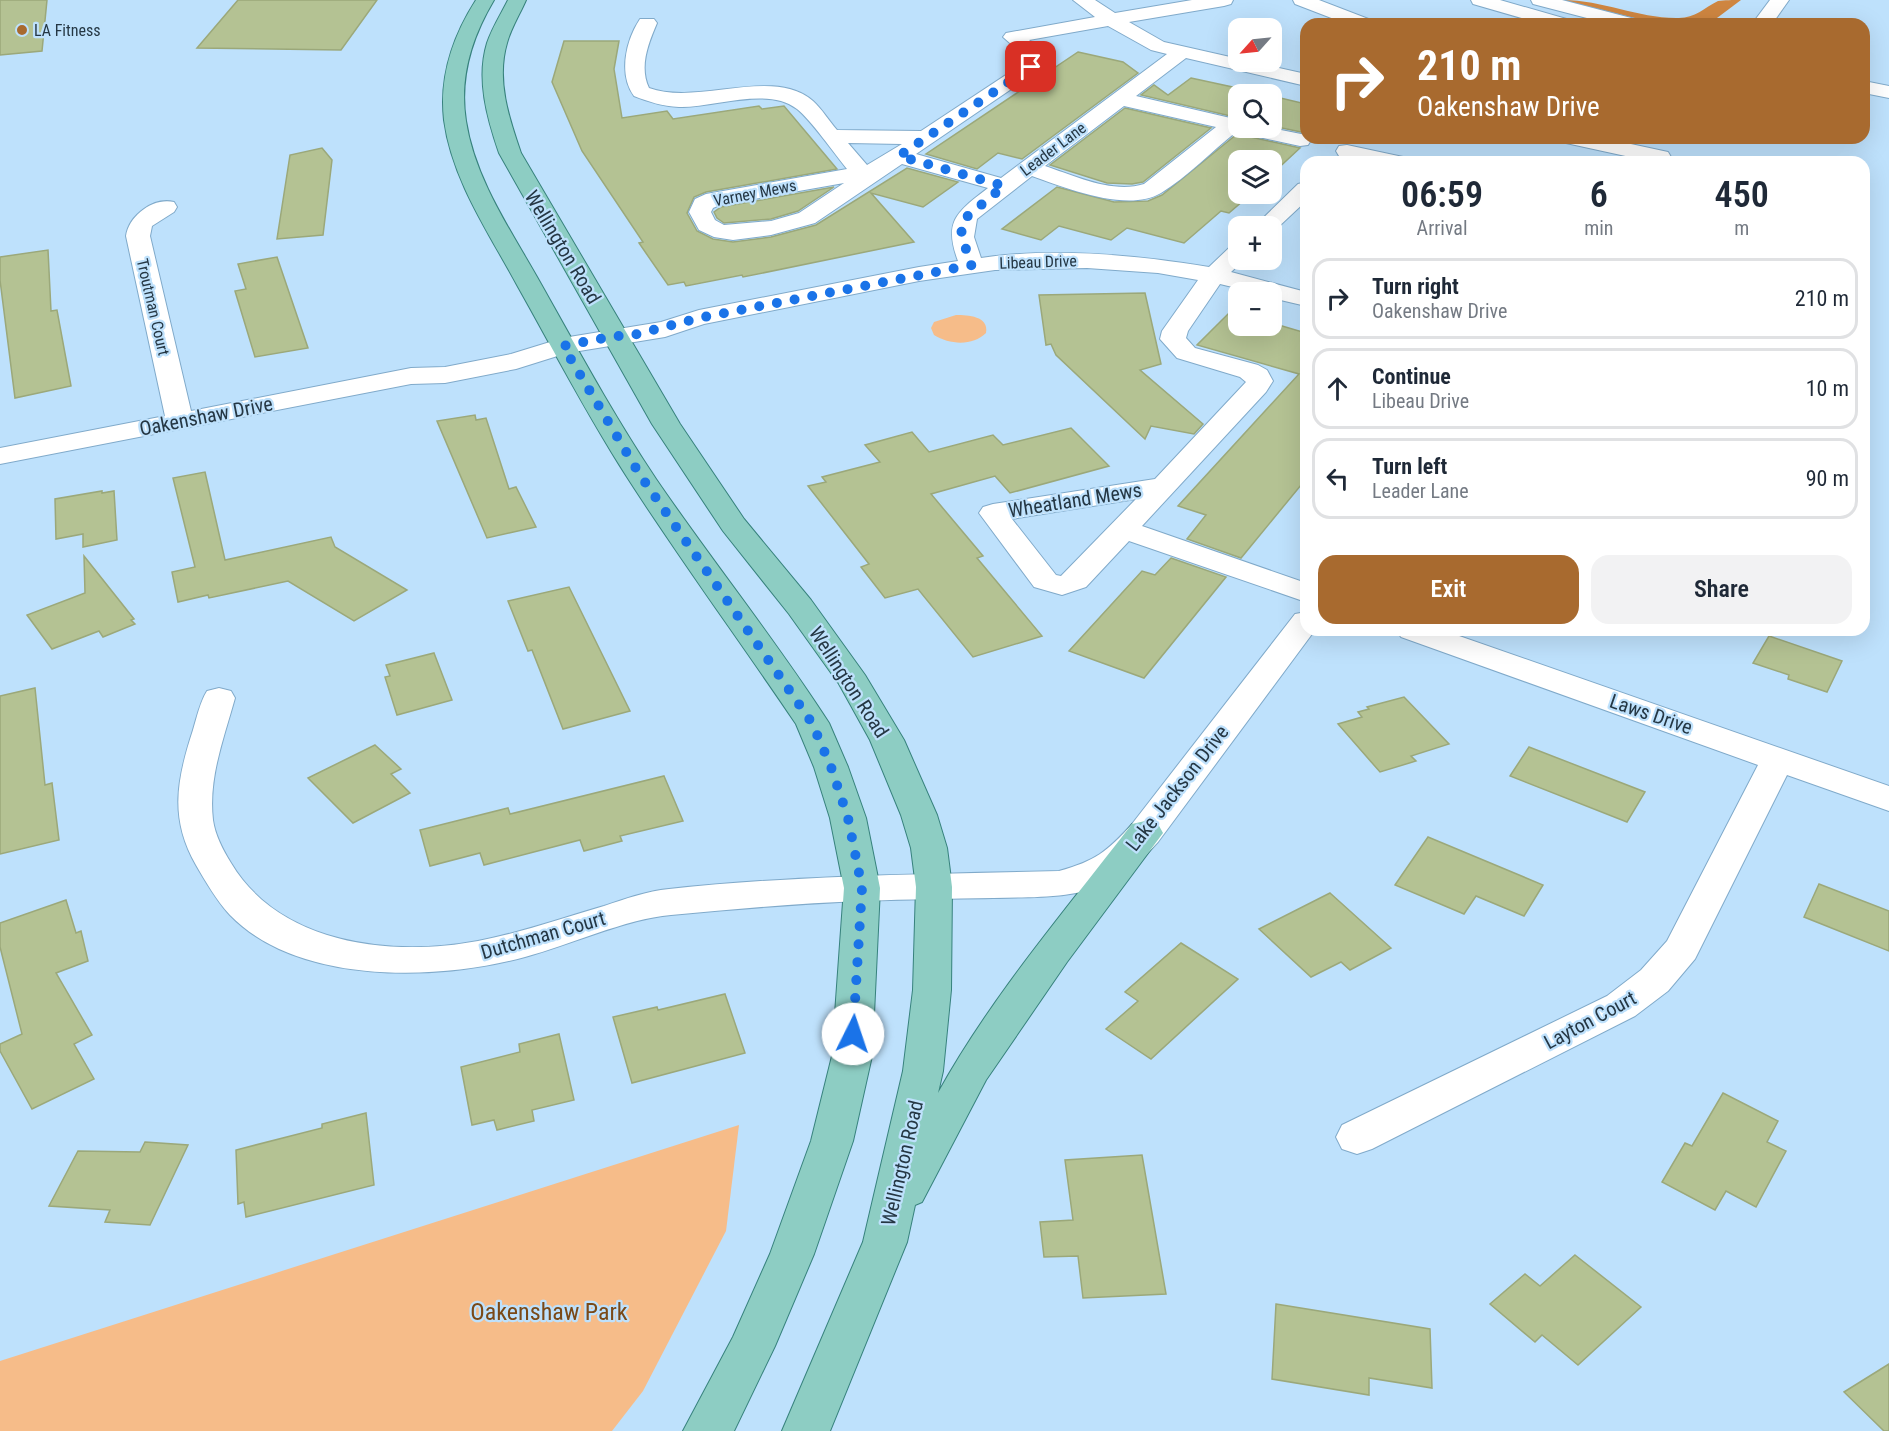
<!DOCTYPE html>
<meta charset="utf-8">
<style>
:root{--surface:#fff;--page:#f2f2f3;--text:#1f2937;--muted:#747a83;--line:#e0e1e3;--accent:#a86a2f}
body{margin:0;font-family:"Roboto Condensed",sans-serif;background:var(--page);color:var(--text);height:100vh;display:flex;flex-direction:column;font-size:22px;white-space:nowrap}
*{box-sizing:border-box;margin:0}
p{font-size:20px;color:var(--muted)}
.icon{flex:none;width:33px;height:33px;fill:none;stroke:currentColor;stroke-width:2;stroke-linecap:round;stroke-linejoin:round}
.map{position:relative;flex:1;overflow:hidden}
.side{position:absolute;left:1300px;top:156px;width:570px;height:480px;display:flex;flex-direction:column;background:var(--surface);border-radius:18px;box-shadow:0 6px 24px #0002}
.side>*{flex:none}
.top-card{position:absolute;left:1300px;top:18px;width:570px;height:126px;border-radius:18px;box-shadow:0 6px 24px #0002;background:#a86a2f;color:#fff;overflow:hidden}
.needle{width:39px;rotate:243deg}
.buttons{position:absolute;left:1228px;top:18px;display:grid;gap:12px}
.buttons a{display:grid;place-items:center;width:54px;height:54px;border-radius:12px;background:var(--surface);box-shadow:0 6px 24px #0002;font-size:30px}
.pin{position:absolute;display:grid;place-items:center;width:51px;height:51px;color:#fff;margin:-26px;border-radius:12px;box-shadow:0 3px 9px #0006}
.me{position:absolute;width:66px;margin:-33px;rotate:4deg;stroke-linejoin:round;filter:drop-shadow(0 0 4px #0008)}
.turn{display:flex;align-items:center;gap:21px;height:126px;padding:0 18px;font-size:27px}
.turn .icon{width:78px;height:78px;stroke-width:2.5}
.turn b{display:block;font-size:42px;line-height:51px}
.eta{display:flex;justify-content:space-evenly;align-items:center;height:102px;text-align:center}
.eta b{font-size:36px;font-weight:600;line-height:42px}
.action{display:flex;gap:12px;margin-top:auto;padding:12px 18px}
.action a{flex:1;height:69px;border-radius:18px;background:var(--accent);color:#fff;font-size:24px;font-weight:600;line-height:69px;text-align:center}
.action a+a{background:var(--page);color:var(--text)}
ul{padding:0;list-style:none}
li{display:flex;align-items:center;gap:18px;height:81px;margin:0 12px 9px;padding:0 6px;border:3px solid var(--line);border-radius:18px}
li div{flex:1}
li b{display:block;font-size:22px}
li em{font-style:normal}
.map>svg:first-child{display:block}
.green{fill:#f6bc89}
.forest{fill:#cf8641}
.building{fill:#b4c293;stroke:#9ba87a;stroke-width:1.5}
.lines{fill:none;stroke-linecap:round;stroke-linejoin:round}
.minor-casing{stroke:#80aaca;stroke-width:2}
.major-casing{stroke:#37827d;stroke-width:2}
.minor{fill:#fff;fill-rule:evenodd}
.major{fill:#8dcdc3;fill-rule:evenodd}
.route{stroke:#1a73e8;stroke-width:10;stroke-dasharray:0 18}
.poi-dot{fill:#a86a2f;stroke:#bee1fc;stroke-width:2}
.labels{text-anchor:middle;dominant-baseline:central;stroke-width:4.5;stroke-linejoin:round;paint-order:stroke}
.far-poi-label{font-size:16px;fill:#253744;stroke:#bee1fc;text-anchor:start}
.far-street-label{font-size:16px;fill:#253744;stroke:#bee1fc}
.street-label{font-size:20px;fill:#253744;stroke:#bee1fc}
.near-park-label{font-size:24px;fill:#7a4917;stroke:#bee1fc}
</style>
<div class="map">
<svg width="1889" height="1431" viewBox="0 0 1889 1431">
<rect width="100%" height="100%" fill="#bee1fc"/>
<g class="green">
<path d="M956,315C968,315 989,316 986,333C973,346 950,345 934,335L931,328L934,322Z"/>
<path d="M739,1125L726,1231L643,1391L612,1431H0V1361Z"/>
</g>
<path class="forest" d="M1563,0C1603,0 1640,19 1679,18C1695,18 1704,8 1718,1C1724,0 1733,0 1741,0L1709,24L1654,23Z"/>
<g class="building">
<path d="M0,0H47L42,51L0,55Z"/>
<path d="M238,0H377L341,50L197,48Z"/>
<path d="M564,41H619L614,69L622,118L667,111L673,119L759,106L762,109L784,106L837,169L706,192L694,197L687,213L697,231L713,239L733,242L771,237L816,225L907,168L958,182L923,207L871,193L914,242L743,277L742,275L686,286L684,282L668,285L639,243L643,242L582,151L552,82Z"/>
<path d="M1078,52L1123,62L1138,73L1022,159L998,153L977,169L926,154Z"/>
<path d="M1191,78L1265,94H1239V118L1141,95L1154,85L1168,95Z"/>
<path d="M1272,96L1306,104V133L1272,126Z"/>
<path d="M1125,108L1211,128L1143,182L1132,184L1107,183L1050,165Z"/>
<path d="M1237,134L1300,148L1272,174V160H1239V194H1251L1229,213L1221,211L1184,243L1127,228L1111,240L1059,226L1041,240L1002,229L1057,187L1114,202L1148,201L1162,195Z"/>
<path d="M322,148L332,160L323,235L277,239L290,155Z"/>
<path d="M834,187L798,211L771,219L724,223L717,218L714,212L721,207Z"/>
<path d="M48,250L51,311L57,310L71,386L15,398L0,280V257Z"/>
<path d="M277,257L308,348L255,357L235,291L246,289L238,264Z"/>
<path d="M1145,293L1161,364L1140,370L1203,424L1194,434L1151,426L1145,439L1056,355L1051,344L1046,345L1039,295Z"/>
<path d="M1230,312L1239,315V326H1272V323L1306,333V479L1241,558L1187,539L1206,515L1178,506L1299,374L1197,345Z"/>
<path d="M475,415L476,420L486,418L509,489L516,487L536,527L487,538L437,421Z"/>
<path d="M1071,428L1109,466L1010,493L995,476L931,494L983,556L977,558L1042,636L973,657L918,589L885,598L861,567L869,564L808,486L826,482L822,477L880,462L865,445L912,432L929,452L993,435L1003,445Z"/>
<path d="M205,472L225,560L331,537L335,547L407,590L354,621L288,581L209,598L208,595L178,602L172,572L195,567L173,478Z"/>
<path d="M102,491V493L114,491L117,540L83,547V534L56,539L55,499Z"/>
<path d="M84,556L134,619L131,620L135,624L103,637L99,631L52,649L27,615L85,593Z"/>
<path d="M1171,558L1226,577L1144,678L1069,651L1142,571L1155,575Z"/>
<path d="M569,587L630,711L563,729L532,650L528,651L508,601Z"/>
<path d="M1769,636L1842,661L1827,692L1788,679L1789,675L1753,663Z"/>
<path d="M434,653L452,700L397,715L385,677L390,676L386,665Z"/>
<path d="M35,688L45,785L52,783L59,840L0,854V696Z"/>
<path d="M1404,697L1449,744L1411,756L1416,761L1380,772L1338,724L1362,717L1358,712L1369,709L1367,707Z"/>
<path d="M375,745L401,769L391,774L410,793L353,823L308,778Z"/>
<path d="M1529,747L1645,792L1627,822L1510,776Z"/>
<path d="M664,776L683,821L620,836L622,841L584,851L580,840L484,865L480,853L430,866L420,830L508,808L510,814Z"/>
<path d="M1428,837L1543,885L1524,916L1476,896L1464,914L1395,885Z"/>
<path d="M1819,884L1889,911V951L1804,917Z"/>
<path d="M1330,893L1391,948L1350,970L1341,962L1311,977L1259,929Z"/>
<path d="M66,900L76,933L81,931L88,961L56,973L92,1035L74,1044L94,1079L32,1109L0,1051V1044L22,1034L0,947V923Z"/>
<path d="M1181,943L1238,979L1151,1059L1106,1029L1138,1001L1125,992Z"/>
<path d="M725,994L745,1053L632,1083L613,1017L657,1007L658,1010Z"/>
<path d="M559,1034L574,1100L532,1110L534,1121L497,1130L494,1120L472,1125L461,1067L520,1052L519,1044Z"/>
<path d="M1723,1093L1778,1121L1767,1142L1786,1151L1756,1207L1726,1191L1715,1210L1662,1182L1685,1143L1692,1146Z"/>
<path d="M366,1113L374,1185L246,1217L244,1202L238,1204L236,1150L322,1128V1124Z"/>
<path d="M145,1142L188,1145L150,1225L105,1222L110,1210L49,1206L78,1151L140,1152Z"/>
<path d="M1142,1155L1166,1294L1083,1298L1078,1256L1044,1257L1040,1222L1073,1220L1065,1160Z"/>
<path d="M1575,1255L1641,1307L1578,1365L1542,1335L1535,1342L1490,1304L1525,1274L1540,1286Z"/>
<path d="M1276,1304L1430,1329L1432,1388L1369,1378V1395L1272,1379Z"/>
<path d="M1889,1364V1431H1884L1844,1392Z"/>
</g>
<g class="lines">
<g class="minor-casing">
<g id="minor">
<path d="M1073,0H1095L1115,13L1192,0H1233L1231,4L1224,6L1129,22L1164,42L1239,59V62H1252L1306,74V86L1186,58L1136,96L1239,120V128H1271L1306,135V138L1311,140L1308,145L1300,146L1236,132C1212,151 1187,177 1161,193C1128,213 1065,188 1032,176L977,219L974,237L981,258C1054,247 1136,255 1209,267L1231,246L1239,244V260H1244L1231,272L1306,292V306L1272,298V292H1253L1220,284L1188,331L1186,338L1195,348L1258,365L1267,370L1273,381L1266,392L1142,526L1306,583V602L1129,541L1086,587L1062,595L1034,587L979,513L983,507L993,504L1155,479L1246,382L1240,377L1177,358L1160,339L1162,331L1198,280L1158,273L1087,268L995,270L919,281L704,324L665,337L567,353L516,369L445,383L411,384L0,464V448L165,416L126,236C129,215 154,197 174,202L177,207L174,212L152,226L150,236L191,411L411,368L445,367L511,354L563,338L661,322L699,310L919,267L958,261C943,221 957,212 988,188L902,164L815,223L771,235L733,240L714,237L699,230L689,212L695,199L706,194L847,169C834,153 811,120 797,109C768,86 713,108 679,107C662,106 649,102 634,96C618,74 626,40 640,19H654L657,23C648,44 639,67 649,88C698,106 773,66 813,101C822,109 829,121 837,130L921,131L1024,63L1027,58L1003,37L1006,33L1095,17ZM1108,26L1151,50L1167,54L1001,178L916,154L1038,71L1048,57L1029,40ZM1124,106L1216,127L1144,184C1113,194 1075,176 1045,166ZM848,143L902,144L867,165ZM844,183L799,213L771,221L724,225L715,220L711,212L713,208L720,205ZM1136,499L1061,576L1056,575L1012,519Z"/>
<path d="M1293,0H1319L1371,20L1374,24H1347L1295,4Z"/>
<path d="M1471,0H1500L1570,20L1573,24H1542L1473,4Z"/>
<path d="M1531,0H1562L1639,20L1642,24H1610L1533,4Z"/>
<path d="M1770,0H1789L1772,24H1752Z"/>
<path d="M1864,81L1889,86V98L1864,93Z"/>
<path d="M1563,138H1603L1668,152L1671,157L1668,162H1653L1566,143Z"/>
<path d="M1347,145L1403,157L1406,162H1367L1339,156L1336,151L1339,146Z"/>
<path d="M1306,182V201L1274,231H1272V226H1255L1298,184Z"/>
<path d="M1306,612V630H1315L1158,842C1144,857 1131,873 1112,882C1076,899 1032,897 993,898C950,899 908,899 865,901C800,903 735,909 671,915C625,919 570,945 525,957C438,981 298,985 230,915C216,900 206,882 196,865C169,818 177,779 193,730C197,717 200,702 207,691L219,688L231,691L235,698C224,738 208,778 213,820C215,835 223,850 231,863C280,945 392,957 478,941C521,933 562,918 604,906C625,899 647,891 669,889C798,875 929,874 1059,871C1095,861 1107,852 1132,824L1295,614Z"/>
<path d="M1396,630H1442L1889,786V811L1787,775L1695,959L1668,991L1635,1016L1372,1149L1357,1154L1342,1149L1336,1137L1342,1125L1607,996L1641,970L1667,941L1758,765L1401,637Z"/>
</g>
</g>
<g class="major-casing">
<g id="major">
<path d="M476,0H494C472,37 459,77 466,121C475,180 512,232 541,284C578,350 614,416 656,479C712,561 775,639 829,723L848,767L866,818L880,888L872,1056L853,1141L814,1254L775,1346L734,1431H683L733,1337L770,1254L811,1141L832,1056L844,888L830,818L814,767L796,724C740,641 681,561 627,477C587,415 553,349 517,285C489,233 452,180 444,120C439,76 453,36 476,0Z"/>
<path d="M508,0H526C520,14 511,28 507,43C496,80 509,118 521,153L680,424L744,519L811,600L865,675L904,740L937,815L947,848L952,887L951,990L943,1071L938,1093C991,997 1065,911 1132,824L1145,821L1158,824L1163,833L1067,962L986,1080L922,1202L915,1205L907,1242L830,1431H782L863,1242L903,1071L913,990L916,887L911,848L901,815L870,740L839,684L789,614L723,531L652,424L499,153C487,118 476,79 487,43C492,28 501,14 508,0Z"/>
</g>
</g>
<use href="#minor" class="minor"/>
<use href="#major" class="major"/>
</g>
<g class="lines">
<path class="route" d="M853,1034L862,888L848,818L831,767L812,723L640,475L563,346L615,336H630L699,318L972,265L961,236L963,220L1004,186L899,156L1031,67"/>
</g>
<circle class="poi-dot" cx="22" cy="30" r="6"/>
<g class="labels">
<g class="far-poi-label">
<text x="34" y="30">LA Fitness</text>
</g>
<g class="far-street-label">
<text transform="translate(1053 149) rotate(-37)">Leader Lane</text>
<text transform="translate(755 193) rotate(-11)">Varney Mews</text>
<text transform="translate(1038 262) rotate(-2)">Libeau Drive</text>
<text transform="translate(153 307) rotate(77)">Troutman Court</text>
</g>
<g class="street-label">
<text transform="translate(563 247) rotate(59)">Wellington Road</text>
<text transform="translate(206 416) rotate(-11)">Oakenshaw Drive</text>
<text transform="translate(1075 500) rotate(-9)">Wheatland Mews</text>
<text transform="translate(849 682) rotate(57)">Wellington Road</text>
<text transform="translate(1651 714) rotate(19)">Laws Drive</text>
<text transform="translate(1177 788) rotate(-52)">Lake Jackson Drive</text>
<text transform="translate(543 935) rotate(-16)">Dutchman Court</text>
<text transform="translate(1590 1020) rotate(-28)">Layton Court</text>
<text transform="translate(902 1163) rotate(-77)">Wellington Road</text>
</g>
<g class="near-park-label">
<text x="549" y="1312">Oakenshaw Park</text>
</g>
</g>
</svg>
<div class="buttons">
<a><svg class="needle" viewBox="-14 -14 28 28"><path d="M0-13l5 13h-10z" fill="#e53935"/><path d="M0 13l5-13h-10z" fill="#747a83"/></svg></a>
<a><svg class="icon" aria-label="search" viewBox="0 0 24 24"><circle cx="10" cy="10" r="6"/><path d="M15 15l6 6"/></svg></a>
<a><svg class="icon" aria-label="layers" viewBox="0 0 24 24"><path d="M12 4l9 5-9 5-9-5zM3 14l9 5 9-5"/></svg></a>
<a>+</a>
<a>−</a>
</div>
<div class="pin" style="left:1031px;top:67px;background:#d93025"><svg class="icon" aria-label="arrive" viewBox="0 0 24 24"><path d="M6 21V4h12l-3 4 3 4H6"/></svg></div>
<svg class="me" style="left:853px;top:1034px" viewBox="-20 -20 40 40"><circle r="19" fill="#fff"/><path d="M0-13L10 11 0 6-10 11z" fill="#1a73e8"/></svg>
<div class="top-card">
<div class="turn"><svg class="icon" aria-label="right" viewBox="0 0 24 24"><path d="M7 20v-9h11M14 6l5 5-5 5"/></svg><div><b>210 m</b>Oakenshaw Drive</div></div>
</div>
<section class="side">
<div class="eta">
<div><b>06:59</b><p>Arrival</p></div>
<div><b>6</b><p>min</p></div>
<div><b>450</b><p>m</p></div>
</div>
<ul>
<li><svg class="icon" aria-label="right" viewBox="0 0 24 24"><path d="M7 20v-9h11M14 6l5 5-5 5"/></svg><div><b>Turn right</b><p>Oakenshaw Drive</p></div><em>210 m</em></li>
<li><svg class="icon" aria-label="ahead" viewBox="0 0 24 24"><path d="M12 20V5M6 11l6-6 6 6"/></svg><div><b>Continue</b><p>Libeau Drive</p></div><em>10 m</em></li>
<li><svg class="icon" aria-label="left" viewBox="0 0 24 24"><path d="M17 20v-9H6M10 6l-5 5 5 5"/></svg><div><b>Turn left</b><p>Leader Lane</p></div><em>90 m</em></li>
</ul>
<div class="action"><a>Exit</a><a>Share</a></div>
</section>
</div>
